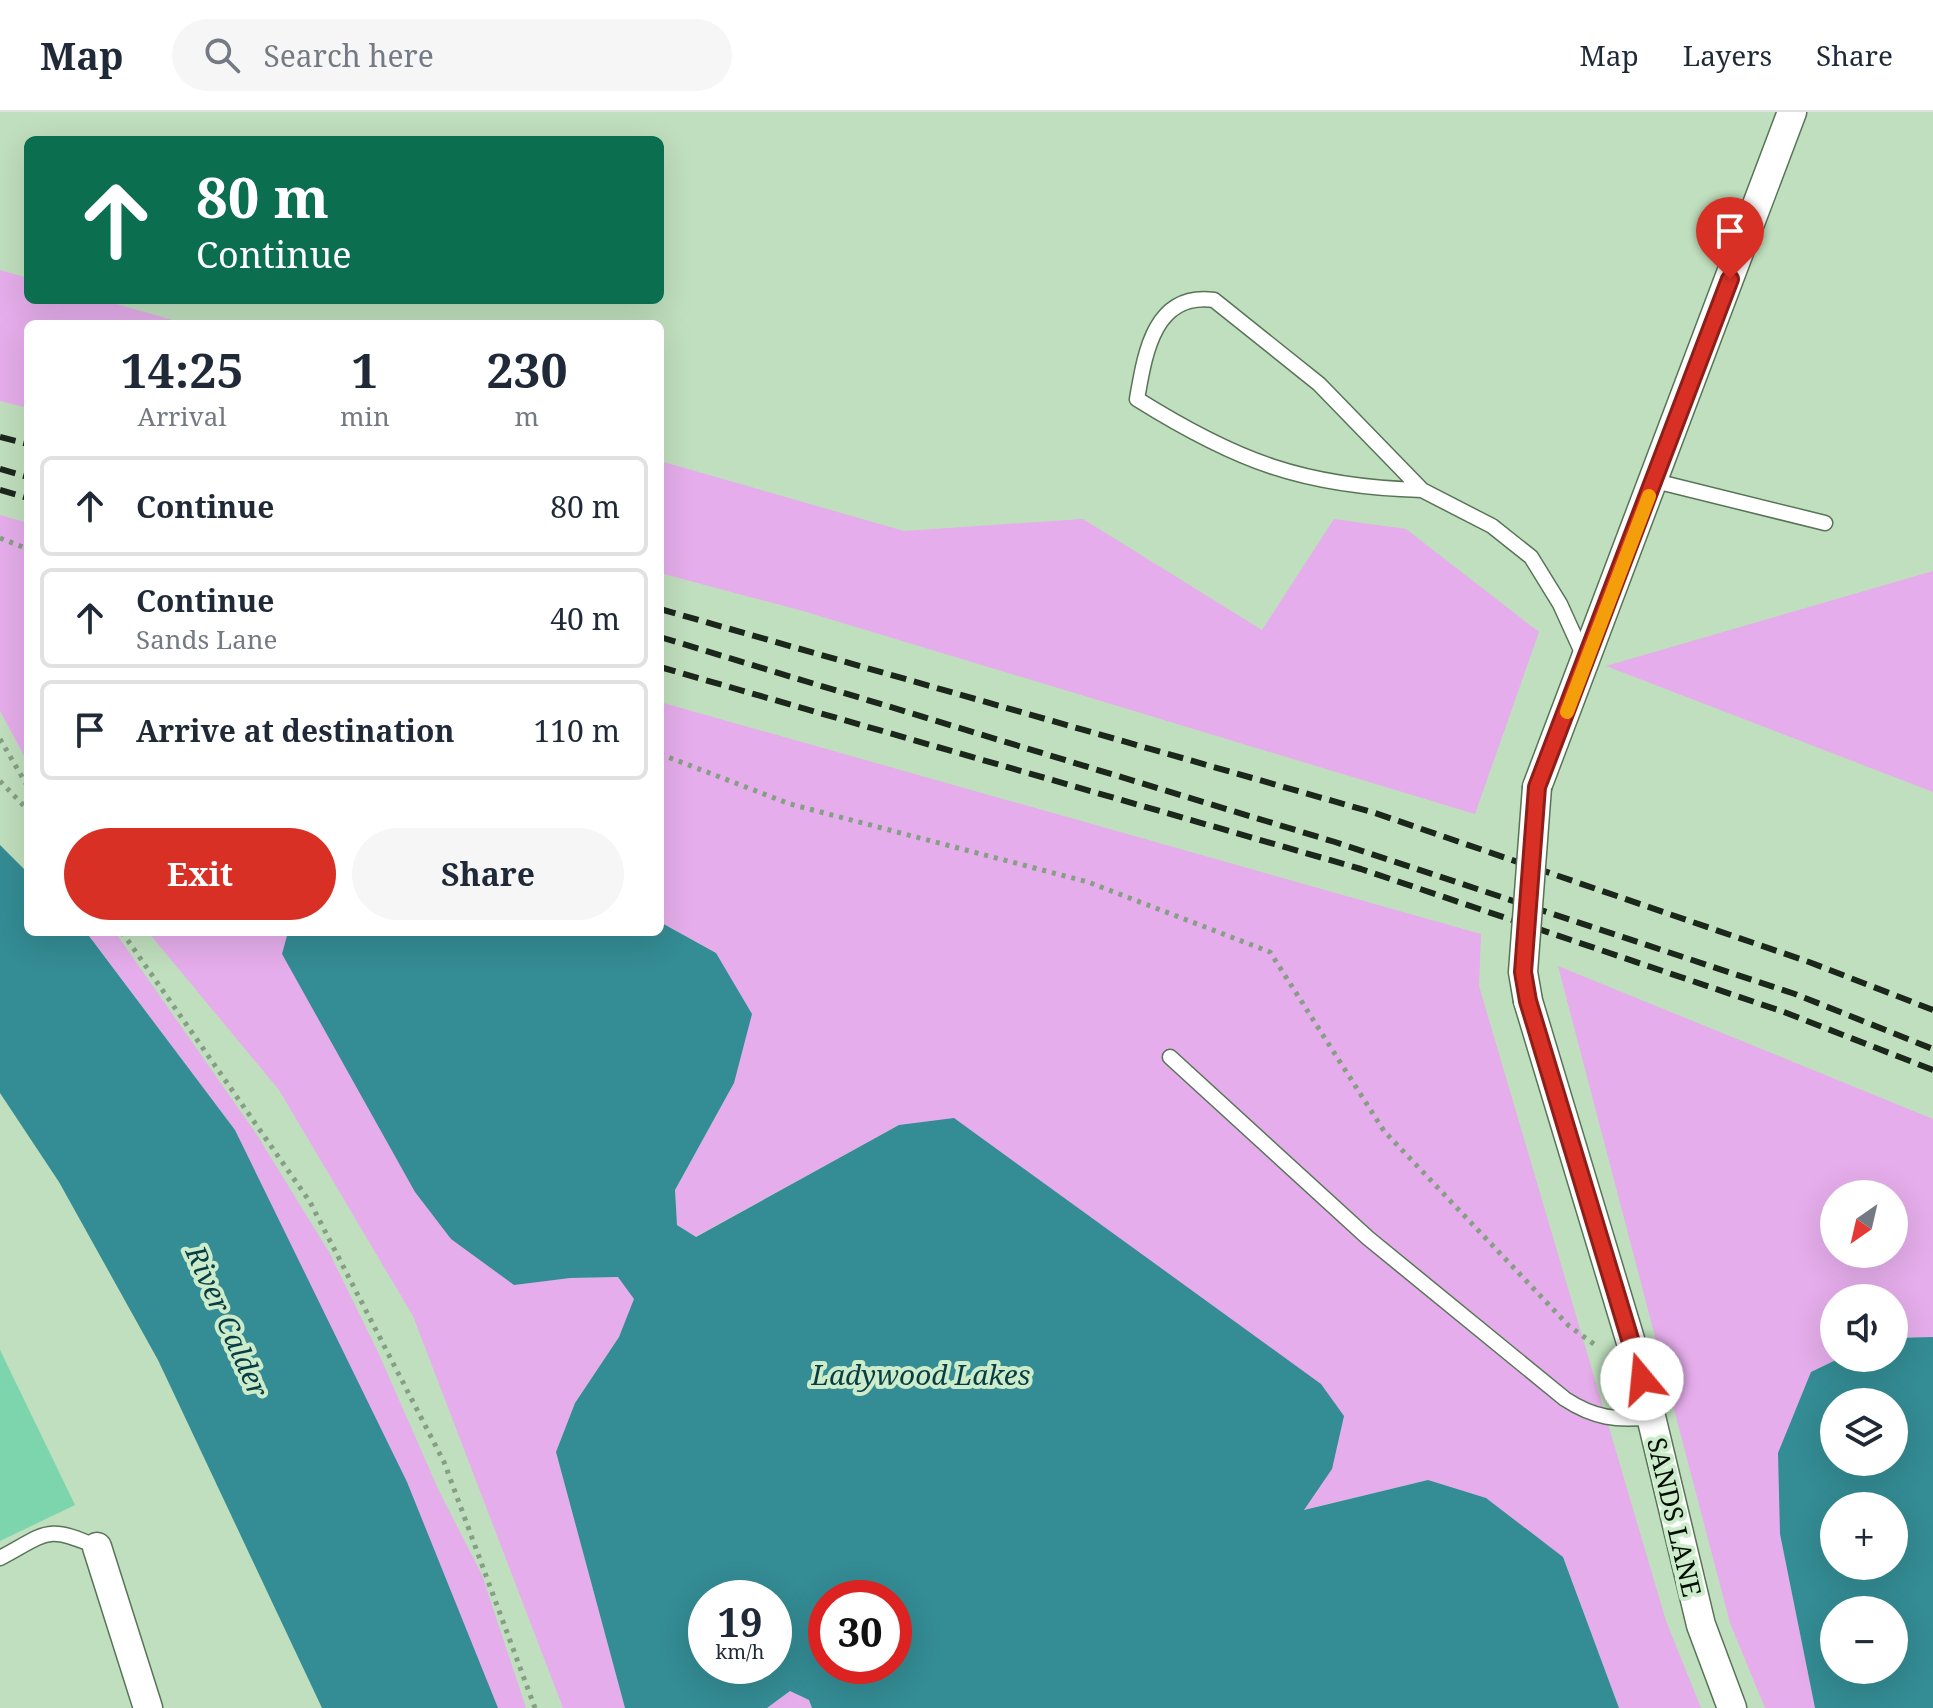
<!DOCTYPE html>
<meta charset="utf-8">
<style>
:root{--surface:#fff;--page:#f6f6f7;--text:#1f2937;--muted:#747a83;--line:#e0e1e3;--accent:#d93025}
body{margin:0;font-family:"Noto Serif",serif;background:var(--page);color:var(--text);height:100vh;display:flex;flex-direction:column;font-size:30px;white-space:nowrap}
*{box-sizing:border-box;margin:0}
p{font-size:26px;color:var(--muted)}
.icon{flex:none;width:44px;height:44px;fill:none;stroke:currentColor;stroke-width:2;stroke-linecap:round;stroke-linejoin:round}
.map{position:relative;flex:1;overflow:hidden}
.side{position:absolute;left:24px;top:208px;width:640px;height:616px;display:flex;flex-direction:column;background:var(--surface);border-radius:12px;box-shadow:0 8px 32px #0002}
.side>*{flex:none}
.banner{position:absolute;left:24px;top:24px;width:640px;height:168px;border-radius:12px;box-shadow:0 8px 32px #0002;background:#0b6e4f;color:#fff;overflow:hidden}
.needle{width:52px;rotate:214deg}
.controls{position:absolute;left:1820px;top:1068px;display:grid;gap:16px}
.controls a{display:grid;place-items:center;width:88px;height:88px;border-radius:50%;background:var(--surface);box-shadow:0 8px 32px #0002;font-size:40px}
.speed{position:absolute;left:688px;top:1468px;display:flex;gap:16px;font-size:40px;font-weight:700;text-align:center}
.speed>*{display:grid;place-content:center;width:104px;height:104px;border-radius:50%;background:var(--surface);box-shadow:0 8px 32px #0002;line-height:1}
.speed small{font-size:20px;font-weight:400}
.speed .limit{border:12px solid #d22;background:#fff;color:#111}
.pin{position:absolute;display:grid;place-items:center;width:68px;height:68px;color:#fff;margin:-82px -34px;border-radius:50% 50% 50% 0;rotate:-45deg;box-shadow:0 0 8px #0007}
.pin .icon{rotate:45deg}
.me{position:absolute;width:88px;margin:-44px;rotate:343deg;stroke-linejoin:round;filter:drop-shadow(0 0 6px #0008)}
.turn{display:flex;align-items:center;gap:28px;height:168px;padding:0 40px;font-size:36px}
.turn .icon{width:104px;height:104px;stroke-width:2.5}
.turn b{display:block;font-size:56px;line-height:68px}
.eta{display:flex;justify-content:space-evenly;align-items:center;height:136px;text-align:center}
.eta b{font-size:48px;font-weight:700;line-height:56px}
.action{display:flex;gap:16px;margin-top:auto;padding:16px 40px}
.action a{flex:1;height:92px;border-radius:48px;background:var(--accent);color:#fff;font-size:32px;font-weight:700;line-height:92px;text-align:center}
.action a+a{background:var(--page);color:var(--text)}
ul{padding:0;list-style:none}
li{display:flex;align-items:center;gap:24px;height:100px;margin:0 16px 12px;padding:0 24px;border:4px solid var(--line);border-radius:12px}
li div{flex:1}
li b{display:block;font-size:30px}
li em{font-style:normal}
header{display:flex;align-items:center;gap:48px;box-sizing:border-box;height:112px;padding:0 40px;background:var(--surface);border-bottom:2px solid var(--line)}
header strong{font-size:38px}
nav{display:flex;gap:44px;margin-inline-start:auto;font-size:28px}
.search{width:560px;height:72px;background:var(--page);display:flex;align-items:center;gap:20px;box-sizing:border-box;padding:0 28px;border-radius:44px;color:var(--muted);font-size:30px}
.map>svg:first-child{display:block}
.green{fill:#e5adeb;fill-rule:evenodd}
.water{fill:#348c94;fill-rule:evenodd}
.building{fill:#7cd5ad}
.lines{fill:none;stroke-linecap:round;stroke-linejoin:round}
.service-casing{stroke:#587457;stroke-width:17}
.minor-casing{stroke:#587457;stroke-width:31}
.path{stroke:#869e84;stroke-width:5;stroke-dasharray:4 6;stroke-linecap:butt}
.service{stroke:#fff;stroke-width:14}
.minor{stroke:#fff;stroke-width:28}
.rail{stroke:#1c271c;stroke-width:6;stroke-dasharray:16 8;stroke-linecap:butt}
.minor-bridge-casing{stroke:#587457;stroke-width:31;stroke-linecap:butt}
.minor-bridge{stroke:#fff;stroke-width:28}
.route-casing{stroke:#8d1f18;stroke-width:20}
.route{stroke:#d93025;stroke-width:14}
.slow{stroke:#f59e0b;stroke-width:14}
.labels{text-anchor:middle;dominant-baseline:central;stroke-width:8;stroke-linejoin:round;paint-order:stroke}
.street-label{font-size:26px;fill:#050e05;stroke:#cdeccb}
.water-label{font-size:28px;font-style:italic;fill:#073e43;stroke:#cdeccb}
</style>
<header>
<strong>Map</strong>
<div class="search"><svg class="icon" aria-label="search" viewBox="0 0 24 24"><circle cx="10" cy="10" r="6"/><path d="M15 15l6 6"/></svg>Search here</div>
<nav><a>Map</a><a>Layers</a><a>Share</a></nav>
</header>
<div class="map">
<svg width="1933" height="1596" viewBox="0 0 1933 1596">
<rect width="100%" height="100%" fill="#c0dfbe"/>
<g class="green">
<path d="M0,158L28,166V188H103L186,212H28V296L0,289Z"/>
<path d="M660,349L904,419L1083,407L1262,518L1334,407L1406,417L1539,520L1475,702L803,499L660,461Z"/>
<path d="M0,403L28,411V651L0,599Z"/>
<path d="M1933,459V680L1606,554Z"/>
<path d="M660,590L1481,822L1479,874L1666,1509L1701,1596H1619L1563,1445L1428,1368L1303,1398L1332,1357L899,1013L695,1125L676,1112L675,1078L734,971L716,841L660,810Z"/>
<path d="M86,820H115L257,1023L329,1140L378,1240L439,1379L482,1463L526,1596H498L235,1018Z"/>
<path d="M148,820H288L282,843L570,1166L619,1165L635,1187L619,1225L575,1291L556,1340L625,1596H563L413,1204L279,978Z"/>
<path d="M1558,854L1933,1007V1225L1894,1226V1186H1834V1246H1840L1811,1260L1780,1422L1815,1596H1765L1730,1511ZM1834,1082H1894V1142H1834Z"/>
<path d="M790,1579L809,1588L812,1596H767Z"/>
</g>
<g class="water">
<path d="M0,733L28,761V820H86L235,1018L407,1370L498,1596H322L158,1248L59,1070L0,981Z"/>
<path d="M660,810L716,841L752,902L734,971L675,1078L677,1113L696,1125L899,1013L954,1006L1321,1272L1344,1304L1332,1357L1304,1398L1428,1368L1486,1386L1563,1445L1619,1596H812L809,1588L790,1579L767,1596H625L556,1340L575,1291L619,1225L634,1187L618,1165L570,1166L514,1173L451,1127L415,1080L282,842L288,820H660ZM706,1486H774V1554H706ZM826,1486H894V1554H826Z"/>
<path d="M1933,1225V1596H1815L1780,1422L1778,1341L1811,1260L1840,1246H1894V1226ZM1834,1290H1894V1350H1834ZM1834,1394H1894V1454H1834ZM1834,1498H1894V1558H1834Z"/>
</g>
<path class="building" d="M0,1238L75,1393L0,1429Z"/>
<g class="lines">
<g class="service-casing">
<g id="service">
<path d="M1655,369L1825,411"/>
<path d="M1422,378C1304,375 1236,349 1137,287C1145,241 1154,180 1214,188L1319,272L1422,378L1492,414L1531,445L1560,492L1585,547"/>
<path d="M1170,945L1368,1126L1565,1287C1594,1306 1617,1309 1651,1305"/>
<path d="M0,1446C47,1421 46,1412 97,1435"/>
</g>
</g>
<g class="minor-casing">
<g id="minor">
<path d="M1537,675L1792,0"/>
<path d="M1528,889L1642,1267L1701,1513L1732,1596"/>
<path d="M97,1435L148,1596"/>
</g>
</g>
<g class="path">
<path d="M0,426L28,437"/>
<path d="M0,627L28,675"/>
<path d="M660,642L790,692L1088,770L1270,840L1384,1019L1569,1214L1598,1235"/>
<path d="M0,669L28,698"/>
<path d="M122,820L310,1090L444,1350L535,1596"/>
</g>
<use href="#service" class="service"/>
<use href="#minor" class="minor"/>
<g class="rail">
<path d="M0,325L28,332"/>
<path d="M0,357L28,365"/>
<path d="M0,378L28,386"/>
<path d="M660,497L1375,701L1809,850L1933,898"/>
<path d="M660,525L1335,730L1795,882L1933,937"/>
<path d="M660,555L1361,757L1784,900L1933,958"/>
</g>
<g class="minor-bridge-casing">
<path id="minor-bridge" d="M1528,889L1523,860L1537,675"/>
</g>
<use href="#minor-bridge" class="minor-bridge"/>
</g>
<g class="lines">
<g class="route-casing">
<path id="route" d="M1642,1267L1528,889L1523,860L1537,675L1730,167"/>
</g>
<use href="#route" class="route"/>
<path class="slow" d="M1567,600L1649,384"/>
</g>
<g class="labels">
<g class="street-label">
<text transform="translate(1675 1405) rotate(77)">SANDS LANE</text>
</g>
<g class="water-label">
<text transform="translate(228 1209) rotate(66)">River Calder</text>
<text x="921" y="1262">Ladywood Lakes</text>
</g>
</g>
</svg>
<div class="controls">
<a><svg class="needle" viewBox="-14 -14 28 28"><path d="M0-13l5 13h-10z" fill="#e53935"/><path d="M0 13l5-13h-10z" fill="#747a83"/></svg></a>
<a><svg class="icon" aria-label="sound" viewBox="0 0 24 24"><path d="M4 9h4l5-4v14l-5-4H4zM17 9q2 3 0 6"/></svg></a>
<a><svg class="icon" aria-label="layers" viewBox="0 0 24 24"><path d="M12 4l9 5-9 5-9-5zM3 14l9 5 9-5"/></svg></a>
<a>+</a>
<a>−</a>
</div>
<div class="speed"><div>19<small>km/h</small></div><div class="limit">30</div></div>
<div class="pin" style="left:1730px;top:167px;background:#d93025"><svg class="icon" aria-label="arrive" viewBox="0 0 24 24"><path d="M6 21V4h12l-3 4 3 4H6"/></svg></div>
<svg class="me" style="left:1642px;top:1267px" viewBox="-20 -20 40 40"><circle r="19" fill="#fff"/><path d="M0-13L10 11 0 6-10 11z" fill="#d93025"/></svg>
<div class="banner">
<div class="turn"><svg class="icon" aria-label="ahead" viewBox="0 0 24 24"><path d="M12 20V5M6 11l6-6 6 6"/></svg><div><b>80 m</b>Continue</div></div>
</div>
<section class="side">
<div class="eta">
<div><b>14:25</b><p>Arrival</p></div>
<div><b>1</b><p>min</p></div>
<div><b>230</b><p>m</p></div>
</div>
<ul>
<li><svg class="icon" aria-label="ahead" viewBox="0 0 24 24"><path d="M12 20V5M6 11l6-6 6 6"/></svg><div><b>Continue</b></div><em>80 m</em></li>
<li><svg class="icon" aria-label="ahead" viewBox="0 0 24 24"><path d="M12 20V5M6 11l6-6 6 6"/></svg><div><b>Continue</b><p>Sands Lane</p></div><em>40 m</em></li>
<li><svg class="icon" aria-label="arrive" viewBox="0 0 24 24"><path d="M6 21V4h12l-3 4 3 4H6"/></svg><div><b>Arrive at destination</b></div><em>110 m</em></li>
</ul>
<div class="action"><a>Exit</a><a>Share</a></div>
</section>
</div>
